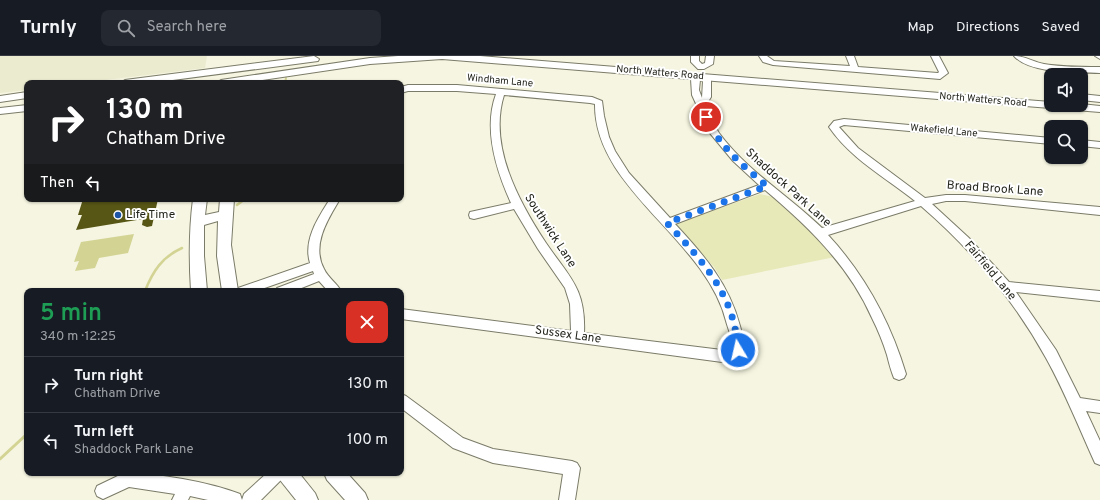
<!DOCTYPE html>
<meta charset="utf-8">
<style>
:root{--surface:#171b24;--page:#242831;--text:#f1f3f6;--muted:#9ea1a6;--line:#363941}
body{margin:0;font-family:Overpass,sans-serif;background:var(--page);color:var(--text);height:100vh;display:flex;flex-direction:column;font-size:15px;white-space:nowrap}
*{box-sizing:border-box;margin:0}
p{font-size:13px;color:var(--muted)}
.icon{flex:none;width:22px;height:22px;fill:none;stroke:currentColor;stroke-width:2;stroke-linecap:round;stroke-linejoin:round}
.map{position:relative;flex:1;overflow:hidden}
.sheet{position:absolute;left:24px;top:232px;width:380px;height:188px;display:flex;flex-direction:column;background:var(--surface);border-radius:8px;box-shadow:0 1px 3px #0004}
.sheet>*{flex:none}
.guide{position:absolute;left:24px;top:24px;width:380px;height:122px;border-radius:8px;box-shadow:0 1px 3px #0004;background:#202124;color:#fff;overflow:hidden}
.controls{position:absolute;left:1044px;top:12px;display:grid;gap:8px}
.controls a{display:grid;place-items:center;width:44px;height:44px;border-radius:8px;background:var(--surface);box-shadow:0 1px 3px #0004;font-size:20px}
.pin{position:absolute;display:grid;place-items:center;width:34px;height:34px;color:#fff;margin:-17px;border:2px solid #fff;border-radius:50%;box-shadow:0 1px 4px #0007}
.me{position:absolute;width:44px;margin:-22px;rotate:351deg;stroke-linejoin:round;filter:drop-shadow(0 0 3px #0008)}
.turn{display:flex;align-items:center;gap:14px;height:84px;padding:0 16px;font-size:18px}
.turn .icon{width:52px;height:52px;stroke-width:2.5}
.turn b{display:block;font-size:28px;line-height:34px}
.then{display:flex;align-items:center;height:38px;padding:0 16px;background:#0003;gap:8px;font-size:15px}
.round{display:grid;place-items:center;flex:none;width:42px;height:42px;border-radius:8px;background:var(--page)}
.summary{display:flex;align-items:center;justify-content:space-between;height:68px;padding:0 16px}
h1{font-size:24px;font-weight:600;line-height:30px;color:#1e9e55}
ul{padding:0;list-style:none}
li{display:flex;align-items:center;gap:12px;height:56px;padding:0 16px;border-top:1px solid var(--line)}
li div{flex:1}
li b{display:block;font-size:15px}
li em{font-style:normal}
header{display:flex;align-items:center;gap:24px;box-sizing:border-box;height:56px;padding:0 20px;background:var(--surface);border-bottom:1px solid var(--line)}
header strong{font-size:19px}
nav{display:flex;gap:22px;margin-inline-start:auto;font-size:14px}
.search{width:280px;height:36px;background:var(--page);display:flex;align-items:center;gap:10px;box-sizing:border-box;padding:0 14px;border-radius:8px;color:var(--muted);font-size:15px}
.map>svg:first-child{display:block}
.built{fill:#eaebcf}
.green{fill:#e8e9b9}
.water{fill:#d3d494}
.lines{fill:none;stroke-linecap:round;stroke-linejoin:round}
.stream-far2{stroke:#d3d494;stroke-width:2}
.stream-far1{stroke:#d3d494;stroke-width:2.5}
.stream{stroke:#d3d494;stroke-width:3}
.building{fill:#575615}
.minor-casing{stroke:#7b7b69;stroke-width:2}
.major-casing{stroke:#7b7b69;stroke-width:2}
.minor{fill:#fff;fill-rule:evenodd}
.major{fill:#fff;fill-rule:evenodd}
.route{stroke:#1a73e8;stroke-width:7;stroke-dasharray:0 12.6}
.poi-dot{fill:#1d54a6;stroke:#fff;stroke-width:1.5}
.labels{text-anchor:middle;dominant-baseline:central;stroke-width:4;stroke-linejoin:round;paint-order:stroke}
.far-street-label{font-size:10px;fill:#24251d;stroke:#fff}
.street-label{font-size:12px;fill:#24251d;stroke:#fff}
.poi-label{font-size:12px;fill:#24251d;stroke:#fff;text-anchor:start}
</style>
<header>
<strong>Turnly</strong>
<div class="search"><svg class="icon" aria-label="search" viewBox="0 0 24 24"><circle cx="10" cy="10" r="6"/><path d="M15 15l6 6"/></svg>Search here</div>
<nav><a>Map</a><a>Directions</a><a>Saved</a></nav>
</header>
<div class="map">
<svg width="1100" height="444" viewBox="0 0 1100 444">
<rect width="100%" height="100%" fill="#f5f5e1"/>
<path class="built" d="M0,0H207L205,12L80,27H27V34L0,37Z"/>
<path class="green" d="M760,138L773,141L803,168L835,201L722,224L714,211L675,168Z"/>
<path class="water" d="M134,178L128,197L99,202L95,212L75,215L79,205L74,206L81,186Z"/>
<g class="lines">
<path class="stream-far2" d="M285,27L286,22"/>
<g class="stream-far1">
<path d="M237,149L245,143"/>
<path d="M145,235C153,215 162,201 182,192"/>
</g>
<path class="stream" d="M0,403L27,378"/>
</g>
<path class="building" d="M83,143H158L152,170L147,171L142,169L143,163L76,174L82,159H78Z"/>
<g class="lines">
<g class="minor-casing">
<g id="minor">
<path d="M691,0H699V5L702,8L705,7L706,0H714L713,8L704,13H698L691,6Z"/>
<path d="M759,0H767L774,5L850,10L846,0H854L858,11L938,17L939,16L931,0H939L948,17L940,23L773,9L763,6Z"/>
<path d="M1014,0C1025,0 1033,6 1044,8C1062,11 1081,11 1100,11V17C1077,16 1030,18 1014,0Z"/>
<path d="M1095,0H1100V3Z"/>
<path d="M701,18L711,24V41L706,49C711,58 713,68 719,77C747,115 789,140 822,172L915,145C885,121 851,103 829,71L834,65L844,63L1051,82V88L844,69L839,71L858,92L925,142L946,139H965L1100,151V159L965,145H946L932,148L969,182L1009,226L1100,235V245L1016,236L1056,294L1080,342L1100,345V357L1086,355L1100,385V409L1095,407C1079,372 1065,336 1046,302C1014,244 971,193 921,150L828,179C865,219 890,265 906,318L904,322L899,324L894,322C891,315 889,307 887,299C883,286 878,274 872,262C849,210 809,171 765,134L675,168C704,199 729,228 740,270C746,292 749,303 722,306L401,263V253L571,275L570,248L565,232L538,193L514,153L474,163L470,162L469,159L470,156L511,147C496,114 483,73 496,38L457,35H408L401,37V31L408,29H457L592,41L602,45L604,60L609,81L615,95L629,117L670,162L759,129L733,105L709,76L692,39L691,23ZM700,24L703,25L702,42L699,34ZM504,39L590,47L595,48C594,133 705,182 726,265C728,273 733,283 732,291L729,294H722L584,277C586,232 569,221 546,187C519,146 488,90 504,39Z"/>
<path d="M1081,84L1100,86V92L1081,90Z"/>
<path d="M330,143H340C328,163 311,189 324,213C328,222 337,227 341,235H328L319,225L294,235H275L277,232L314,218L313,215L256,235H236L238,232L310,207C303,184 318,162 330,143Z"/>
<path d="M401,338L406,340L463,382L493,393L572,405L577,407L580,412L575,444H559L563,418L493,407L453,392L401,352Z"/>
<path d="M124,417C157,417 209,426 240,438L242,444H208L190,440L188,444H172L175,438L129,431L103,443L97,440L95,435L97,430Z"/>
<path d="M267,417H286L283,422L261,444H242L244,438Z"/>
</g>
</g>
<g class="major-casing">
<g id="major">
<path d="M314,0L319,3L318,5L150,27H120L125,24Z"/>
<path d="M398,0H480L1051,46V49L1081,48L1100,50V56L442,3L370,8L243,27H216L221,24L370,2Z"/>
<path d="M27,36V42L0,46V40Z"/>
<path d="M1081,38L1100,40V46L1081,44Z"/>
<path d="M27,49V55L0,58V52Z"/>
<path d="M193,143H207L205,159L219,156L220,143H234L231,189L238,235H222L217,200L218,165L204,169V200L207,235H191C189,204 189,174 193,143Z"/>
<path d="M277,417H299L315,437L318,444H296L280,424Z"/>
<path d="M324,417H347L365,437L368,444H345L327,424Z"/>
</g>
</g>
<use href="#minor" class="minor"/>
<use href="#major" class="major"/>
</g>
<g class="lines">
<path class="route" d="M706,61C719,90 743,110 767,130L667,167C696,198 726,229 735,272C736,279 739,287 738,294"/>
</g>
<circle class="poi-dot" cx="118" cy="159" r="4"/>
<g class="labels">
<g class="far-street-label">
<text transform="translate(660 17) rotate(5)">North Watters Road</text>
<text transform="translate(500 25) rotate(5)">Windham Lane</text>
<text transform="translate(983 44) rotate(5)">North Watters Road</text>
<text transform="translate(944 75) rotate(5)">Wakefield Lane</text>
</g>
<g class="street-label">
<text transform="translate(788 132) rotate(42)">Shaddock Park Lane</text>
<text transform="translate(995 133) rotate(4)">Broad Brook Lane</text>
<text transform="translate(550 175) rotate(57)">Southwick Lane</text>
<text transform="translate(990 215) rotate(50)">Fairfield Lane</text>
<text transform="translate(568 279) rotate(8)">Sussex Lane</text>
</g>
<g class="poi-label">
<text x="126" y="159">Life Time</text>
</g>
</g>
</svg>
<div class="controls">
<a><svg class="icon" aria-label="sound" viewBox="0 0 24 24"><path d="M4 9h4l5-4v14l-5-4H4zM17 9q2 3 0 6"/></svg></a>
<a><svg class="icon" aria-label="search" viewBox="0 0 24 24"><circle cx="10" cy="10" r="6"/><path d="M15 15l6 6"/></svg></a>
</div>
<div class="pin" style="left:706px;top:61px;background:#d93025"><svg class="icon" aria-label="arrive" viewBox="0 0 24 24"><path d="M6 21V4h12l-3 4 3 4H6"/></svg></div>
<svg class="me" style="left:738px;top:294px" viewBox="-20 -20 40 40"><circle r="17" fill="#1a73e8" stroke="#fff" stroke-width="3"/><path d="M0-11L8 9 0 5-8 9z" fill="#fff"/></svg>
<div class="guide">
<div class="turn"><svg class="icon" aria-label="right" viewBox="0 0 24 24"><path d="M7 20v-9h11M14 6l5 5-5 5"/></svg><div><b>130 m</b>Chatham Drive</div></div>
<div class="then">Then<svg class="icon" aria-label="left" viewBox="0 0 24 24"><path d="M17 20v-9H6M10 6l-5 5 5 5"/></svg></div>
</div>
<section class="sheet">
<div class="summary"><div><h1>5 min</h1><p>340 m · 12:25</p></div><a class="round" style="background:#d93025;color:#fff"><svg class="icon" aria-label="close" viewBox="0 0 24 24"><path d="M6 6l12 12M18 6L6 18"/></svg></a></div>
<ul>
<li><svg class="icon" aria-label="right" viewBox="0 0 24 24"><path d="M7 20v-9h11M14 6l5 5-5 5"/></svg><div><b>Turn right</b><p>Chatham Drive</p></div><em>130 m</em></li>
<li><svg class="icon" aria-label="left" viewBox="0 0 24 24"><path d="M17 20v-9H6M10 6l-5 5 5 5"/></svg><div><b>Turn left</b><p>Shaddock Park Lane</p></div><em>100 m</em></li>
</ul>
</section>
</div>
